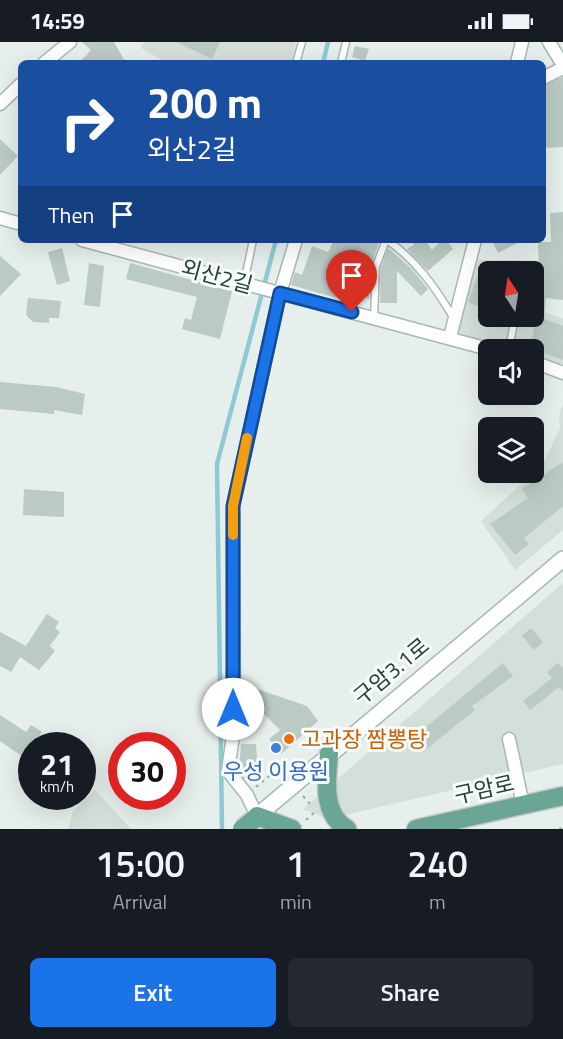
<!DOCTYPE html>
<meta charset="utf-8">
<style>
:root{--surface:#171b24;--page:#242831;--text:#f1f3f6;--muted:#9ea1a6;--accent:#1a73e8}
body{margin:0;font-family:"Titillium Web","Noto Sans KR",sans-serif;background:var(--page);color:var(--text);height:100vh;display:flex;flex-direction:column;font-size:22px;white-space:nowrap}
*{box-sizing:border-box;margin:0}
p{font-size:20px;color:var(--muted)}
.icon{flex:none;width:33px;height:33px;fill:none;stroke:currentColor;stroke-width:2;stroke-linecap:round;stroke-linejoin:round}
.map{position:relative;height:787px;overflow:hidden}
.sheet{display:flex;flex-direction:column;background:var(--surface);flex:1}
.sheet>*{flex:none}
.hud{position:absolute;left:18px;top:18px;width:528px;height:183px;border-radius:9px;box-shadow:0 6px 24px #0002;background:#1a4fa0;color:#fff;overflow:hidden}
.needle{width:39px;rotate:348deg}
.buttons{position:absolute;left:478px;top:219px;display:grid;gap:12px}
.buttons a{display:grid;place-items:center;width:66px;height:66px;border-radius:9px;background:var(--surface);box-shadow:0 6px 24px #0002;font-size:30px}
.speed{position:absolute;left:18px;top:690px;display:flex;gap:12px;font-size:30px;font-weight:700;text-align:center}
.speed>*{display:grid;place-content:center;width:78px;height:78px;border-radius:50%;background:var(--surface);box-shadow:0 6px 24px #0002;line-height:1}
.speed small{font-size:15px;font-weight:400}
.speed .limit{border:9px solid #d22;background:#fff;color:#111}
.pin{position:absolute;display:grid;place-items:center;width:51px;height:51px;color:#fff;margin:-62px -26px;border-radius:50% 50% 50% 0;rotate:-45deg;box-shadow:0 0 6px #0007}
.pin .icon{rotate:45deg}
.me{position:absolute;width:66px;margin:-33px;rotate:0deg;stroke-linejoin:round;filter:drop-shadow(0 0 4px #0008)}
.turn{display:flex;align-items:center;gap:21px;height:126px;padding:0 30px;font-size:27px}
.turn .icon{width:78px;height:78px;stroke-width:2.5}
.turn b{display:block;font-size:42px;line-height:51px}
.then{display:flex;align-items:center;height:57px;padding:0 30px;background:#0003;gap:12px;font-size:22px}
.eta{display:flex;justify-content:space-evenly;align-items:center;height:102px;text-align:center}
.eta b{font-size:36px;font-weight:600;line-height:42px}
.primary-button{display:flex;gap:12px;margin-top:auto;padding:12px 30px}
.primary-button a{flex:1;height:69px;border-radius:9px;background:var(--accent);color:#fff;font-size:24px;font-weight:600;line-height:69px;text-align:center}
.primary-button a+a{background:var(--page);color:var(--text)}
.status{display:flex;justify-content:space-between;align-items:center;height:42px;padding:0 30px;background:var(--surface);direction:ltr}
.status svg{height:16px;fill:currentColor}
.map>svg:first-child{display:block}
.built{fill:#d4dfda}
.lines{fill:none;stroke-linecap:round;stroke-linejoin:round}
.stream{stroke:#8ec9d4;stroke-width:4.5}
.building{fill:#bbcac4}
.service-casing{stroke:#a8b8b2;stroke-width:9}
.minor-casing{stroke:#a8b8b2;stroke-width:15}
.tertiary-casing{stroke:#a8b8b2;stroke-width:18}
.primary-casing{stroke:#c2cac8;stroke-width:21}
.path{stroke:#86b3a5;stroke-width:2;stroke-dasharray:3 4.5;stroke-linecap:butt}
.service{stroke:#fff;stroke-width:6}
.minor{stroke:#fff;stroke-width:12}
.tertiary{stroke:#fff;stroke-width:15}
.primary{stroke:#6aa596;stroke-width:18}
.primary-bridge-casing{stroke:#c2cac8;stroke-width:21;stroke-linecap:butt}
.primary-bridge{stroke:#6aa596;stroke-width:18}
.route-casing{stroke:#114b97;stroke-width:15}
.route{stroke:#1a73e8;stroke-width:10}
.slow{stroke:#f59e0b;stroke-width:10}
.food-dot{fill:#e8710a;stroke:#f7fbf9;stroke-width:2}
.shop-dot{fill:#3f7fe0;stroke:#f7fbf9;stroke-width:2}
.labels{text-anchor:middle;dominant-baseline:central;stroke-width:6;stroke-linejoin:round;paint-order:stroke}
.street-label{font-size:22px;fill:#24423a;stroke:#f7fbf9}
.food-label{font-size:22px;fill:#c56008;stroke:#f7fbf9;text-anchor:start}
.shop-label{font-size:22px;fill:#366cbe;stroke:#f7fbf9}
</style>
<div class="status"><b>14:59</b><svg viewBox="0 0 49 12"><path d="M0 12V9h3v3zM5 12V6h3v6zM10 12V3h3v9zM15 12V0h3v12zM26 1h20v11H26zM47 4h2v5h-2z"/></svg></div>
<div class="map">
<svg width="563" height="787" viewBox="0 0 563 787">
<rect width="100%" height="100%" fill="#e6efeb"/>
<g class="built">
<path d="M144,0H296L291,21H167L141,6Z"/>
<path d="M478,218H521V229L489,230V274H534V266L563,277V338L534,327V308H489L454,303Z"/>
<path d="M563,361V488L515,528L481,479L543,422L560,386L559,375Z"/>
<path d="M563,541V722L328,777L303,767Z"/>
<path d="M95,748L131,787H68L73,769Z"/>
</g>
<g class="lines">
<g class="stream">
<path d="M323,21L328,0"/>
<path d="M222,787L217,422L276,198"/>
</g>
</g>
<g class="building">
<path d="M82,0H114L126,21H79L91,8Z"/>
<path d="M176,0H220L212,17Z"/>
<path d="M355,4L369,7L365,19L352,15Z"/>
<path d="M563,35V105L543,106V44Z"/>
<path d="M0,97L18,114L0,133Z"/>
<path d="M563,170V258L546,256L544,277L563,284V318L531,306L534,285L525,274H534V227L539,237L538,200H551L550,171Z"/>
<path d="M334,198H380L371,223L369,257L357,252L354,261L291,243L295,230L302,233L312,204L328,210Z"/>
<path d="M411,198H425L432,208L442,198H447L453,207L428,229L407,207L414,203Z"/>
<path d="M492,198H523L498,211Z"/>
<path d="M62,206L70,239L57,243L48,210Z"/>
<path d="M388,206L412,227L428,247L421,254L397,229V261H380L381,225Z"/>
<path d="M0,214L21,232L0,254Z"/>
<path d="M89,221L104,224L100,265L84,263Z"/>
<path d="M130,221L232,249L220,297L182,287L185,276L191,278L197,255L126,237Z"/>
<path d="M482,222L492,226L478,264L468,260Z"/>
<path d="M28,256L61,259L59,276H49V281L33,280L26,273Z"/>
<path d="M0,340L56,345L85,352L82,373L54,368V372L0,367Z"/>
<path d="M563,420V464L524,496L529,502L515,513L490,482L528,456L522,447Z"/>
<path d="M24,447L64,450V475L23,473Z"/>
<path d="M47,572L59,580L55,586L60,590L50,604L55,609L39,628L20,615L11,630L0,624V590L26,604Z"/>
<path d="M531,586L543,600L534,608L522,594Z"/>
<path d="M503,621L513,634L472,664L475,668L424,709L413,696Z"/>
<path d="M558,621L563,626V650L559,645L530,668L523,659L552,636L547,630Z"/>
<path d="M242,646L257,647L307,664L318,679L281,712L269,697L280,688L262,670L242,663Z"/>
<path d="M0,673L26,690L31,683L42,690L32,704V721L0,699Z"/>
<path d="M241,702H256L258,730L251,736L244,737L239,729Z"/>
</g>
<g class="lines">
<g class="service-casing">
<g id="service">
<path d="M296,21L302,0"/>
<path d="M341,21L346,0"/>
<path d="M387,198C416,218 435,245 453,275"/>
<path d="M244,241L253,198"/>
<path d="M374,276L376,224L386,198"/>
<path d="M509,308L515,274"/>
</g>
</g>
<g class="minor-casing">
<g id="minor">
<path d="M549,0L563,23"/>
<path d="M44,21L70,0"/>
<path d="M517,21L522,0"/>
<path d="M543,36L563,26"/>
<path d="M0,62L21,42"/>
<path d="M0,176L21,182"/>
<path d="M82,198L492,308"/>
<path d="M450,295L475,198"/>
<path d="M534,320L563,331"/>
<path d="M509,697L523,763"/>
<path d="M257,774L247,753L228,729L234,687L233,464L280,251L296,198"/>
</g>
</g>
<g class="tertiary-casing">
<path id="tertiary" d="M257,774L563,517"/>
</g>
<g class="primary-casing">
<g id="primary">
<path d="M329,711C327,738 321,771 347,787"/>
<path d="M252,779L257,774L292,787"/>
<path d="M416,787L563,754"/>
</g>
</g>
<g class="path">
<path d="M256,745L280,725L285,730"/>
<path d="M303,754L313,765"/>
<path d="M306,778L315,770"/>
<path d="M559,787L563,786"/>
</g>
<use href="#service" class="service"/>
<use href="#minor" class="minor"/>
<use href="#tertiary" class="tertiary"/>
<use href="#primary" class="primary"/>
<g class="primary-bridge-casing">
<path id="primary-bridge" d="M242,787L252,779"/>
</g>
<use href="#primary-bridge" class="primary-bridge"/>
</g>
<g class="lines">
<g class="route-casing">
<path id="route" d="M233,667V464L280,251L352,270"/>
</g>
<use href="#route" class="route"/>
<path class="slow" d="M233,493V464L247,396"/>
</g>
<circle class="food-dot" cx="289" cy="697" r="6"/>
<circle class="shop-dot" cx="276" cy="706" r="6"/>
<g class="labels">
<g class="street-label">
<text transform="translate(217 234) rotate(15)">외산2길</text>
<text transform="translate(391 629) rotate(-40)">구암3.1로</text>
<text transform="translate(484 747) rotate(-13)">구암로</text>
</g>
<g class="food-label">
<text x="301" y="697">고과장 짬뽕탕</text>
</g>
<g class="shop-label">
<text x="276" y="729">우성 이용원</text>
</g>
</g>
</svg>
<div class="buttons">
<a><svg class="needle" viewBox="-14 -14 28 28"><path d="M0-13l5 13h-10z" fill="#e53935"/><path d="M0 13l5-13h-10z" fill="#9ea1a6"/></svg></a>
<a><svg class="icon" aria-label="sound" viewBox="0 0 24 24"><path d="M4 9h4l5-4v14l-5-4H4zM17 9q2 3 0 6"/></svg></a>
<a><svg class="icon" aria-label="layers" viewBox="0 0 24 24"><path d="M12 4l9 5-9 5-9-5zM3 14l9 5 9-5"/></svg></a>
</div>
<div class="speed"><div>21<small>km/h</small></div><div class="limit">30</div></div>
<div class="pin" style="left:352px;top:270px;background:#d93025"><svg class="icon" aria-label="arrive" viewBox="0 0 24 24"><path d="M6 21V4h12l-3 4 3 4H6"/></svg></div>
<svg class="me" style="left:233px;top:667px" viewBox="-20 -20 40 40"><circle r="19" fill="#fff"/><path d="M0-13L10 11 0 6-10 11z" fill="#1a73e8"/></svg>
<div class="hud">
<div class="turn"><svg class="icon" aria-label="right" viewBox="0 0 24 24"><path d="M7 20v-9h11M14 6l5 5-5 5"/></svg><div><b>200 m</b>외산2길</div></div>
<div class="then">Then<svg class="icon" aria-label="arrive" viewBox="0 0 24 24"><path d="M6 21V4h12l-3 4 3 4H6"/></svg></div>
</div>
</div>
<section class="sheet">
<div class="eta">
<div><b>15:00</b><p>Arrival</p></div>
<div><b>1</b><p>min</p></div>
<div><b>240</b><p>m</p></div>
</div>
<div class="primary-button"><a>Exit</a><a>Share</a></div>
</section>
